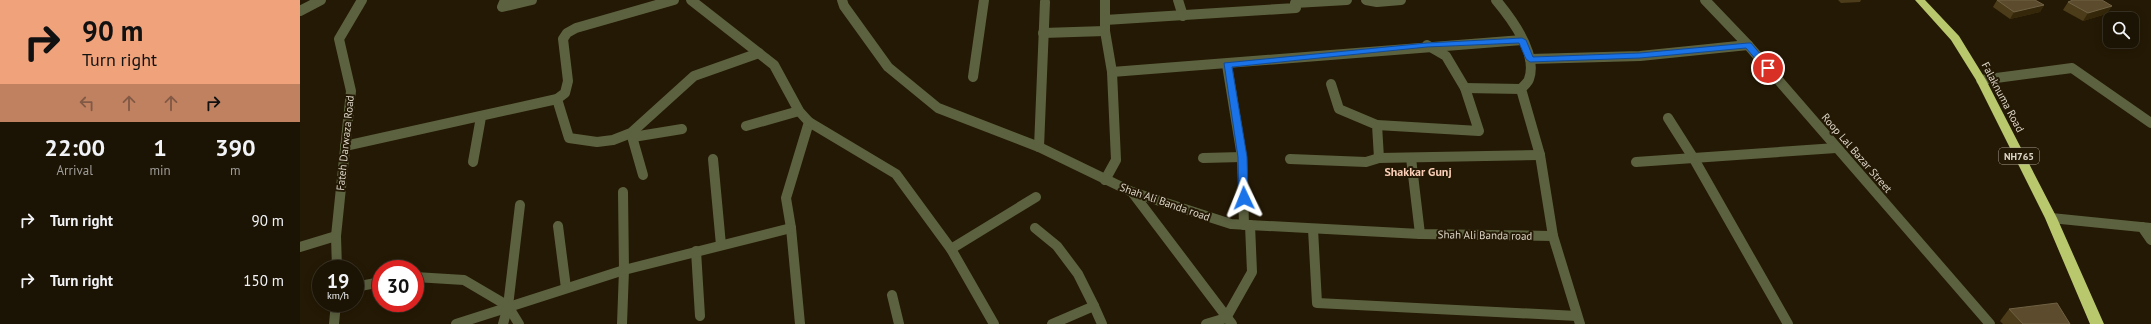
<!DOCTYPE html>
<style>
:root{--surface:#1b1303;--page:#241c0d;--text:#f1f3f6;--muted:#a09e9a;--line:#393225}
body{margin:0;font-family:"PT Sans",sans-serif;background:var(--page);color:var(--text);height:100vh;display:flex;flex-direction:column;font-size:15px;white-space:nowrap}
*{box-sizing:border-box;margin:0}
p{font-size:13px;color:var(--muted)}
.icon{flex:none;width:22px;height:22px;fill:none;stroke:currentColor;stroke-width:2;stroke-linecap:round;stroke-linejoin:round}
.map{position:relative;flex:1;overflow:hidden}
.sheet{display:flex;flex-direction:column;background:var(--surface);width:300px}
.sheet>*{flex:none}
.banner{background:#f0a27a;color:#111;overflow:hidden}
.tools{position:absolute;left:1803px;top:12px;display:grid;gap:8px}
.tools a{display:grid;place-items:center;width:36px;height:36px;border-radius:8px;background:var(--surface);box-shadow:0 2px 10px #0003,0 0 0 1px var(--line);font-size:20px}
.speed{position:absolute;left:12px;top:260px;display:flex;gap:8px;font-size:20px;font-weight:700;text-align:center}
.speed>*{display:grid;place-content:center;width:52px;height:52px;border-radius:50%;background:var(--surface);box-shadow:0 2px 10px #0003,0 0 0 1px var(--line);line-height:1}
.speed small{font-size:10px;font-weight:400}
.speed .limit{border:6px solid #d22;background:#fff;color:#111}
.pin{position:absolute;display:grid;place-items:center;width:34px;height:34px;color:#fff;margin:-17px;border:2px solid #fff;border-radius:50%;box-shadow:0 1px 4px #0007}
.me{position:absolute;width:44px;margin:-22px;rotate:358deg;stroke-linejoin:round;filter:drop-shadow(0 0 3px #0008)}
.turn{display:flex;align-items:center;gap:14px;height:84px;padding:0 16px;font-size:18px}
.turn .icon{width:52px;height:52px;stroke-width:2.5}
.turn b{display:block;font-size:28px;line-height:34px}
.lanes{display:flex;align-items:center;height:38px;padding:0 16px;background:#0003;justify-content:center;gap:20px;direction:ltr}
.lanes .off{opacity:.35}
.eta{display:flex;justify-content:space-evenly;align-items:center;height:68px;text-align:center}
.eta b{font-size:24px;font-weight:800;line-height:28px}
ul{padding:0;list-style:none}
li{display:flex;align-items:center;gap:12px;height:60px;padding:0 16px}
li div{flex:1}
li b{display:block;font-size:15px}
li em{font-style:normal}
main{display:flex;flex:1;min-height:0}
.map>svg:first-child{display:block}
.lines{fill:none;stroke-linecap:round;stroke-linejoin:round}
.minor{stroke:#5c6240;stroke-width:10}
.highway{fill:#b9c76d;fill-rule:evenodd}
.wall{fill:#4c3c1a}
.shaded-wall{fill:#352709}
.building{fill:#5c4c2d;stroke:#706245}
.route{fill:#1a73e8;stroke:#114b97}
.labels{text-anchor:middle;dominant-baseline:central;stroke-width:4;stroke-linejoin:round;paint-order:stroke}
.shield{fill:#241904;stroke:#a69d8e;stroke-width:1}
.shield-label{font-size:10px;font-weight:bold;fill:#ddd6c9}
.street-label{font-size:11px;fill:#ddd6c9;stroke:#241904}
.neighbourhood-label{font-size:12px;font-weight:bold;fill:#fdd0b9;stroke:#241904}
</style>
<main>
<section class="sheet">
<div class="banner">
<div class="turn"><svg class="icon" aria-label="right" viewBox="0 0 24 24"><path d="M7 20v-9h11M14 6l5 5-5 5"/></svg><div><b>90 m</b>Turn right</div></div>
<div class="lanes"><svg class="icon off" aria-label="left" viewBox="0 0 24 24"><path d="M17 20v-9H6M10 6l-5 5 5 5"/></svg><svg class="icon off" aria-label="ahead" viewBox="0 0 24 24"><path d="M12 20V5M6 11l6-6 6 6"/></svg><svg class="icon off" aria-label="ahead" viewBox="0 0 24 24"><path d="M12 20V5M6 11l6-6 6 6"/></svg><svg class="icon" aria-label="right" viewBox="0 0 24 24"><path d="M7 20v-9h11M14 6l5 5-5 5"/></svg></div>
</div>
<div class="eta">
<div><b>22:00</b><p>Arrival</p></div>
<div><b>1</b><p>min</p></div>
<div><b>390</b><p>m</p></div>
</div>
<ul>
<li><svg class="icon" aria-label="right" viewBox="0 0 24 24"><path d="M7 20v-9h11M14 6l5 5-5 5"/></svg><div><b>Turn right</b></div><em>90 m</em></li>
<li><svg class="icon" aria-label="right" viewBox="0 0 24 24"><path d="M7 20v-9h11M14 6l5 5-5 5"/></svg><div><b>Turn right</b></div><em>150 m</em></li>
</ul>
</section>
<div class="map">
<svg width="1851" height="324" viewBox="0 0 1851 324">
<rect width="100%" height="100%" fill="#241904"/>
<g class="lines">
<g class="minor">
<path d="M205,0L202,7L232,0"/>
<path d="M391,0L474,65L499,111L509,122L486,198L491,228L500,324"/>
<path d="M542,0L544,6L588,67L638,108L739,147L832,192L931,224L1120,234L1253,236"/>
<path d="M805,0V31L812,72L816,160L805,180"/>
<path d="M878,0L883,16"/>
<path d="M1066,0L1077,2L1101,0"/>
<path d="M1196,0C1211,18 1238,54 1229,79C1228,83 1223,86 1221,89L1240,155L1253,236L1280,324"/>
<path d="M1405,0L1448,45L1690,324"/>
<path d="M0,11L21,0"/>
<path d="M805,20L996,8L995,3L1047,0"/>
<path d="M743,33L805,31"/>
<path d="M1230,59L1340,56L1448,45"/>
<path d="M927,65L942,157L944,225"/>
<path d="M812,72L1222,40"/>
<path d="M673,77L684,0"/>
<path d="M1681,80L1772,68L1851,123"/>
<path d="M1031,84L1039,109L1077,125L1079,158"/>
<path d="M1165,88L1221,89"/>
<path d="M257,99L269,138L297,142L313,140L331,133L394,76L459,53"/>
<path d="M1368,118L1394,159L1488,324"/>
<path d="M509,122L596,174L651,249L694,324"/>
<path d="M1077,125L1179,131L1165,88L1146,56L1127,45"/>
<path d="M446,126L499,111"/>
<path d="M331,133L343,175"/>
<path d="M333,137L382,129"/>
<path d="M45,146L257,99L265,93L268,81L263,39L267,33L276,28L374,0"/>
<path d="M739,147L745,2"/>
<path d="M903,158L942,157"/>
<path d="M1111,158L1120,234"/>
<path d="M413,159L421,245"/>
<path d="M990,159L1066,162L1079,158L1240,155"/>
<path d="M173,162L181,117"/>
<path d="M1336,162L1536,148"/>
<path d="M832,192L932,324"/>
<path d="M1751,218L1851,228"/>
<path d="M258,226L266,288"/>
<path d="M1842,227L1851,240"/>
<path d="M735,228L757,246L778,274L794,306"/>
<path d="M1013,229L1017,303L1277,316"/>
<path d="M0,247L36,236"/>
<path d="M651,249L736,197"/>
<path d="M396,251L400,316"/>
<path d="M37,269L36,236L51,91L39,39L62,0"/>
<path d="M115,277L164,280L208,306L219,324"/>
<path d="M55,287L81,282"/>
<path d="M592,295L599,324"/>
<path d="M34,324L36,303"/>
<path d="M156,324L324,270L491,228"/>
<path d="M203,324L208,306L220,205"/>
<path d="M322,324L324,270L323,192"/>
<path d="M752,324L794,306L802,324"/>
<path d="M906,324L926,318L952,272L950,225"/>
</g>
<path class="highway" d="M1615,0H1625L1659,36L1686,80L1757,218L1804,324H1790L1745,218L1676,80L1651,40Z"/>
</g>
<g class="wall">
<path d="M1538,0H1561L1560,2L1541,3Z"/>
<path d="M1697,0L1744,5L1740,12L1710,19L1693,7Z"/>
<path d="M1768,2L1812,6L1806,14L1783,21L1763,10Z"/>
<path d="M1709,309L1770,324H1703L1700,321Z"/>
</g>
<g class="shaded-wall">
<path d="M1744,5L1740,12L1710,19L1714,12Z"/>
<path d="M1812,6L1806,14L1783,21L1788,13Z"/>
</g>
<g class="building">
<path d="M1697,0H1735L1744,5L1714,12Z"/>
<path d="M1773,0H1802L1812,6L1788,13L1768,2Z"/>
<path d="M1757,303L1770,324H1723L1709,309Z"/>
</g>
<path class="route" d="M1222,38L1226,40L1233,57L1340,53L1448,43H1451L1472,68L1465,70L1446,48L1340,58L1230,62L1226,59L1219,43L1127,47L932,67L947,157L948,198L944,201L939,198L938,157L924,63L1127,43Z"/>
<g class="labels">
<rect class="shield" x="1699" y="148" width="40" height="16" rx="3"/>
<g class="shield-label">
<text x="1719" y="156">NH765</text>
</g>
<g class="street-label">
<text transform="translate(1703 97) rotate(62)">Falaknuma Road</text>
<text transform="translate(45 143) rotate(-84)">Fateh Darwaza Road</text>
<text transform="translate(1557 153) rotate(49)">Roop Lal Bazar Street</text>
<text transform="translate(865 202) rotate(19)">Shah Ali Banda road</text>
<text transform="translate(1185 235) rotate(1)">Shah Ali Banda road</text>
</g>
<g class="neighbourhood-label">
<text x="1118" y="171">Shakkar Gunj</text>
</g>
</g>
</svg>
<div class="tools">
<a><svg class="icon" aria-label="search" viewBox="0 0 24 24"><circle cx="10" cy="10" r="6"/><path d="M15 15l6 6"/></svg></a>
</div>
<div class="speed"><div>19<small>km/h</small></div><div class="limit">30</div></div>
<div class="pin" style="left:1468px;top:68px;background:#d93025"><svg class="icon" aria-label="arrive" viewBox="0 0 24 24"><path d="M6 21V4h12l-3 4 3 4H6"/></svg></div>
<svg class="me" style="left:944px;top:198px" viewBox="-20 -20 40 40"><path d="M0-17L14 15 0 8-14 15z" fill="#1a73e8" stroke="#fff" stroke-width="4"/></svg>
</div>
</main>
